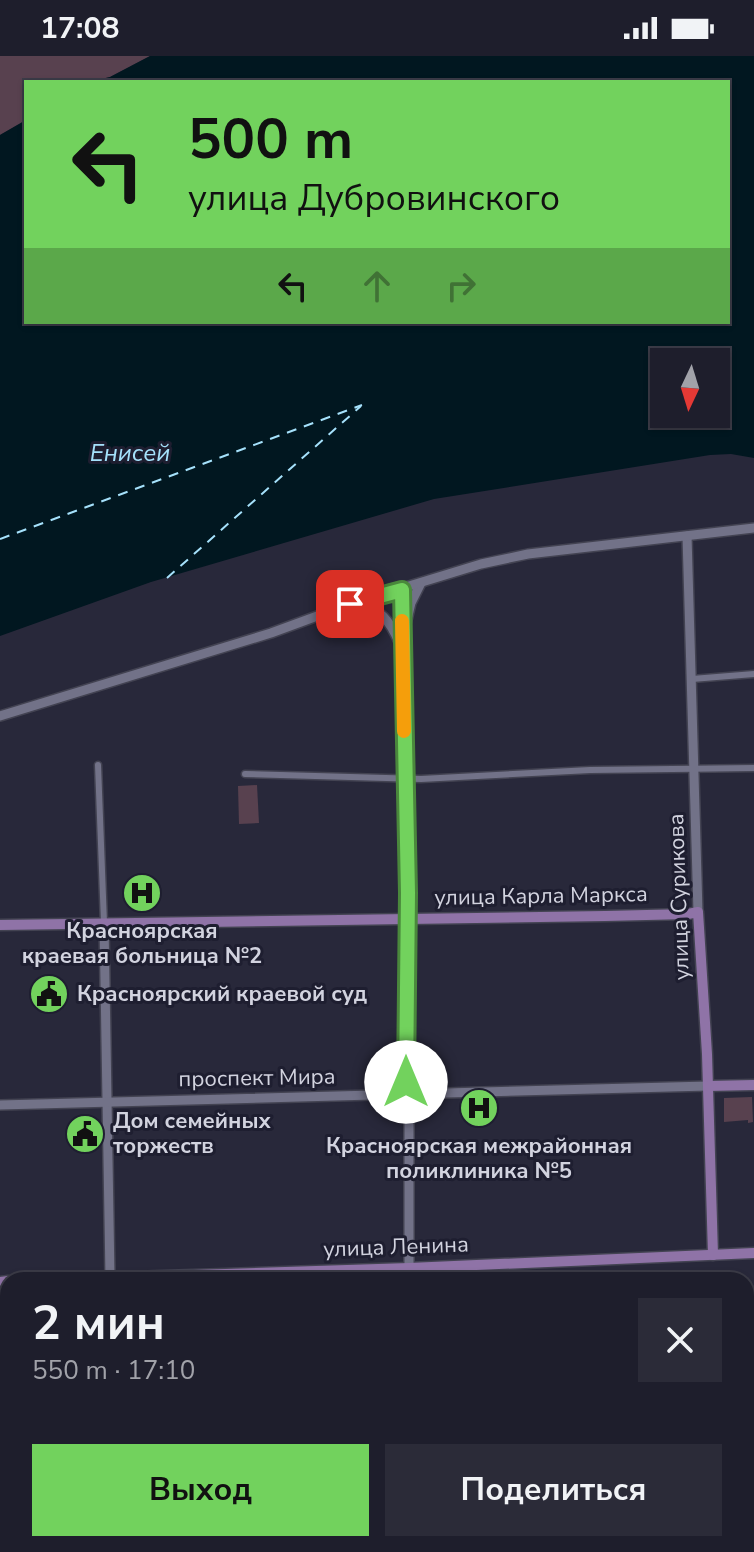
<!DOCTYPE html>
<html lang="ru">
<meta charset="utf-8">
<style>
:root{--surface:#1e1e2c;--page:#2b2b38;--text:#f1f3f6;--muted:#a1a2a9;--line:#3c3c48;--accent:#72d25d}
body{margin:0;font-family:"Nunito Sans",sans-serif;background:var(--page);color:var(--text);height:100vh;display:flex;flex-direction:column;font-size:30px;white-space:nowrap}
*{box-sizing:border-box;margin:0}
p{font-size:26px;color:var(--muted)}
.icon{flex:none;width:44px;height:44px;fill:none;stroke:currentColor;stroke-width:2;stroke-linecap:round;stroke-linejoin:round}
.map{position:relative;flex:1;overflow:hidden}
.details{position:absolute;left:0px;top:1216px;width:754px;height:280px;display:flex;flex-direction:column;background:var(--surface);border-radius:24px 24px 0 0;box-shadow:0 2px 6px #0004,0 0 0 2px var(--line)}
.details>*{flex:none}
.banner{position:absolute;left:24px;top:24px;width:706px;height:244px;border-radius:0px;box-shadow:0 2px 6px #0004,0 0 0 2px var(--line);background:#72d25d;color:#111;overflow:hidden}
.needle{width:52px;rotate:184deg}
.fabs{position:absolute;left:650px;top:292px;display:grid;gap:16px}
.fabs a{display:grid;place-items:center;width:80px;height:80px;border-radius:0px;background:var(--surface);box-shadow:0 2px 6px #0004,0 0 0 2px var(--line);font-size:40px}
.pin{position:absolute;display:grid;place-items:center;width:68px;height:68px;color:#fff;margin:-34px;border-radius:16px;box-shadow:0 4px 12px #0006}
.me{position:absolute;width:88px;margin:-44px;rotate:0deg;stroke-linejoin:round;filter:drop-shadow(0 0 6px #0008)}
.turn{display:flex;align-items:center;gap:28px;height:168px;padding:0 32px;font-size:36px}
.turn .icon{width:104px;height:104px;stroke-width:2.5}
.turn b{display:block;font-size:56px;line-height:68px}
.lanes{display:flex;align-items:center;height:76px;padding:0 32px;background:#0003;justify-content:center;gap:40px;direction:ltr}
.lanes .off{opacity:.35}
.round{display:grid;place-items:center;flex:none;width:84px;height:84px;border-radius:0px;background:var(--page)}
.headline{display:flex;align-items:center;justify-content:space-between;height:136px;padding:0 32px}
h1{font-size:48px;font-weight:700;line-height:60px}
.primary-button{display:flex;gap:16px;margin-top:auto;padding:16px 32px}
.primary-button a{flex:1;height:92px;border-radius:0px;background:var(--accent);color:#111;font-size:32px;font-weight:700;line-height:92px;text-align:center}
.primary-button a+a{background:var(--page);color:var(--text)}
.status{display:flex;justify-content:space-between;align-items:center;height:56px;padding:0 40px;background:var(--surface);direction:ltr}
.status svg{height:22px;fill:currentColor}
.map>svg:first-child{display:block}
.green{fill:#58414f}
.water{fill:#011720;fill-rule:evenodd}
.lines{fill:none;stroke-linecap:round;stroke-linejoin:round}
.ferry{stroke:#a5e1fb;stroke-width:2;stroke-dasharray:10 8;stroke-linecap:butt}
.street-casing{stroke:#434352;stroke-width:9}
.secondary-casing{stroke:#434352;stroke-width:12}
.primary-casing{stroke:#434352;stroke-width:13}
.street{stroke:#727288;stroke-width:6}
.secondary{stroke:#727288;stroke-width:9}
.primary{stroke:#8f73a7;stroke-width:10}
.route-casing{stroke:#4a883c;stroke-width:20}
.route{stroke:#72d25d;stroke-width:14}
.slow{stroke:#f59e0b;stroke-width:14}
.labels{text-anchor:middle;dominant-baseline:central;stroke-width:6;stroke-linejoin:round;paint-order:stroke}
.street-label{font-size:22px;fill:#d2d3df;stroke:#1e1e30}
.poi-label{font-size:22px;font-weight:bold;fill:#d2d3df;stroke:#1e1e30}
.water-label{font-size:24px;font-style:italic;fill:#a5e1fb;stroke:#1e1e30}
</style>
<div class="status"><b>17:08</b><svg viewBox="0 0 49 12"><path d="M0 12V9h3v3zM5 12V6h3v6zM10 12V3h3v9zM15 12V0h3v12zM26 1h20v11H26zM47 4h2v5h-2z"/></svg></div>
<div class="map">
<svg width="754" height="1496" viewBox="0 0 754 1496">
<rect width="100%" height="100%" fill="#28283a"/>
<g class="green">
<path d="M0,0H150L110,21L89,26H26V64L0,79Z"/>
<path d="M257,729L259,767L239,768L238,730Z"/>
<path d="M752,1041L753,1066L748,1067V1064L724,1066V1042Z"/>
</g>
<path class="water" d="M150,0H754V402L731,398L710,399L434,443L151,526L0,580V79L26,64V266H728V26H89L110,21ZM664,306H716V358H664Z"/>
<g class="lines">
<g class="ferry">
<path d="M0,483L362,349"/>
<path d="M167,522L361,350"/>
</g>
<g class="street-casing">
<g id="street">
<path d="M692,623L754,618"/>
<path d="M98,709L104,867"/>
<path d="M245,718L421,723L590,714L754,712"/>
<path d="M0,1481L8,1485"/>
<path d="M15,1488L31,1496"/>
<path d="M722,1490L754,1488"/>
<path d="M403,1496V1488"/>
</g>
</g>
<g class="secondary-casing">
<g id="secondary">
<path d="M687,480L698,856"/>
<path d="M402,534L408,837L406,1026L409,1051V1212"/>
<path d="M357,547C380,552 390,565 399,586"/>
<path d="M406,568L411,547L421,527"/>
<path d="M0,660L271,577L350,548L481,508L528,498L754,472"/>
<path d="M104,867L110,1221"/>
<path d="M0,1049L708,1030"/>
</g>
</g>
<g class="primary-casing">
<g id="primary">
<path d="M0,869L605,860L688,858L698,856L707,998L713,1199"/>
<path d="M708,1030L754,1029"/>
<path d="M39,1224L409,1212L754,1197"/>
<path d="M0,1226L8,1225"/>
<path d="M722,1488V1496"/>
</g>
</g>
<use href="#street" class="street"/>
<use href="#secondary" class="secondary"/>
<use href="#primary" class="primary"/>
</g>
<g class="lines">
<g class="route-casing">
<path id="route" d="M350,548L402,534L408,837L406,1026"/>
</g>
<use href="#route" class="route"/>
<path class="slow" d="M402,565L404,675"/>
</g>
<defs>
<g id="hospital-disc" transform="scale(2)"><circle r="9.5" fill="#72d25d" stroke="#1e1e30"/><path d="M-5-5h3v3.5h4V-5h3V5h-3V1.5h-4V5h-3Z" fill="#111"/></g>
<g id="civic-disc" transform="scale(2)"><circle r="9.5" fill="#72d25d" stroke="#1e1e30"/><path d="M-.6-6.5H3V-4.5H.6V-3L4-1V1h2V6H-6V1h2V-1L-.6-3ZM-1.2 2.5V6h2.4V2.5Z" fill="#111"/></g>
</defs>
<g fill-rule="evenodd">
<use href="#hospital-disc" x="142" y="837"/>
<use href="#civic-disc" x="49" y="938"/>
<use href="#hospital-disc" x="479" y="1052"/>
<use href="#civic-disc" x="85" y="1078"/>
</g>
<g class="labels">
<g class="street-label">
<text transform="translate(541 840) rotate(-1)">улица Карла Маркса</text>
<text transform="translate(679 841) rotate(-92)">улица Сурикова</text>
<text transform="translate(257 1022) rotate(-1)">проспект Мира</text>
<text transform="translate(396 1191) rotate(-2)">улица Ленина</text>
</g>
<g class="poi-label">
<text x="142" y="875">Красноярская<tspan x="142" dy="25">краевая больница №2</tspan></text>
<text x="77" y="938" text-anchor="start">Красноярский краевой суд</text>
<text x="113" y="1065" text-anchor="start">Дом семейных<tspan x="113" dy="25">торжеств</tspan></text>
<text x="479" y="1090">Красноярская межрайонная<tspan x="479" dy="25">поликлиника №5</tspan></text>
</g>
<g class="water-label">
<text x="130" y="397">Енисей</text>
</g>
</g>
</svg>
<div class="fabs">
<a><svg class="needle" viewBox="-14 -14 28 28"><path d="M0-13l5 13h-10z" fill="#e53935"/><path d="M0 13l5-13h-10z" fill="#a1a2a9"/></svg></a>
</div>
<div class="pin" style="left:350px;top:548px;background:#d93025"><svg class="icon" aria-label="arrive" viewBox="0 0 24 24"><path d="M6 21V4h12l-3 4 3 4H6"/></svg></div>
<svg class="me" style="left:406px;top:1026px" viewBox="-20 -20 40 40"><circle r="19" fill="#fff"/><path d="M0-13L10 11 0 6-10 11z" fill="#72d25d"/></svg>
<div class="banner">
<div class="turn"><svg class="icon" aria-label="left" viewBox="0 0 24 24"><path d="M17 20v-9H6M10 6l-5 5 5 5"/></svg><div><b>500 m</b>улица Дубровинского</div></div>
<div class="lanes"><svg class="icon" aria-label="left" viewBox="0 0 24 24"><path d="M17 20v-9H6M10 6l-5 5 5 5"/></svg><svg class="icon off" aria-label="ahead" viewBox="0 0 24 24"><path d="M12 20V5M6 11l6-6 6 6"/></svg><svg class="icon off" aria-label="right" viewBox="0 0 24 24"><path d="M7 20v-9h11M14 6l5 5-5 5"/></svg></div>
</div>
<section class="details">
<div class="headline"><div><h1>2 мин</h1><p>550 m · 17:10</p></div><a class="round"><svg class="icon" aria-label="close" viewBox="0 0 24 24"><path d="M6 6l12 12M18 6L6 18"/></svg></a></div>
<div class="primary-button"><a>Выход</a><a>Поделиться</a></div>
</section>
</div>
